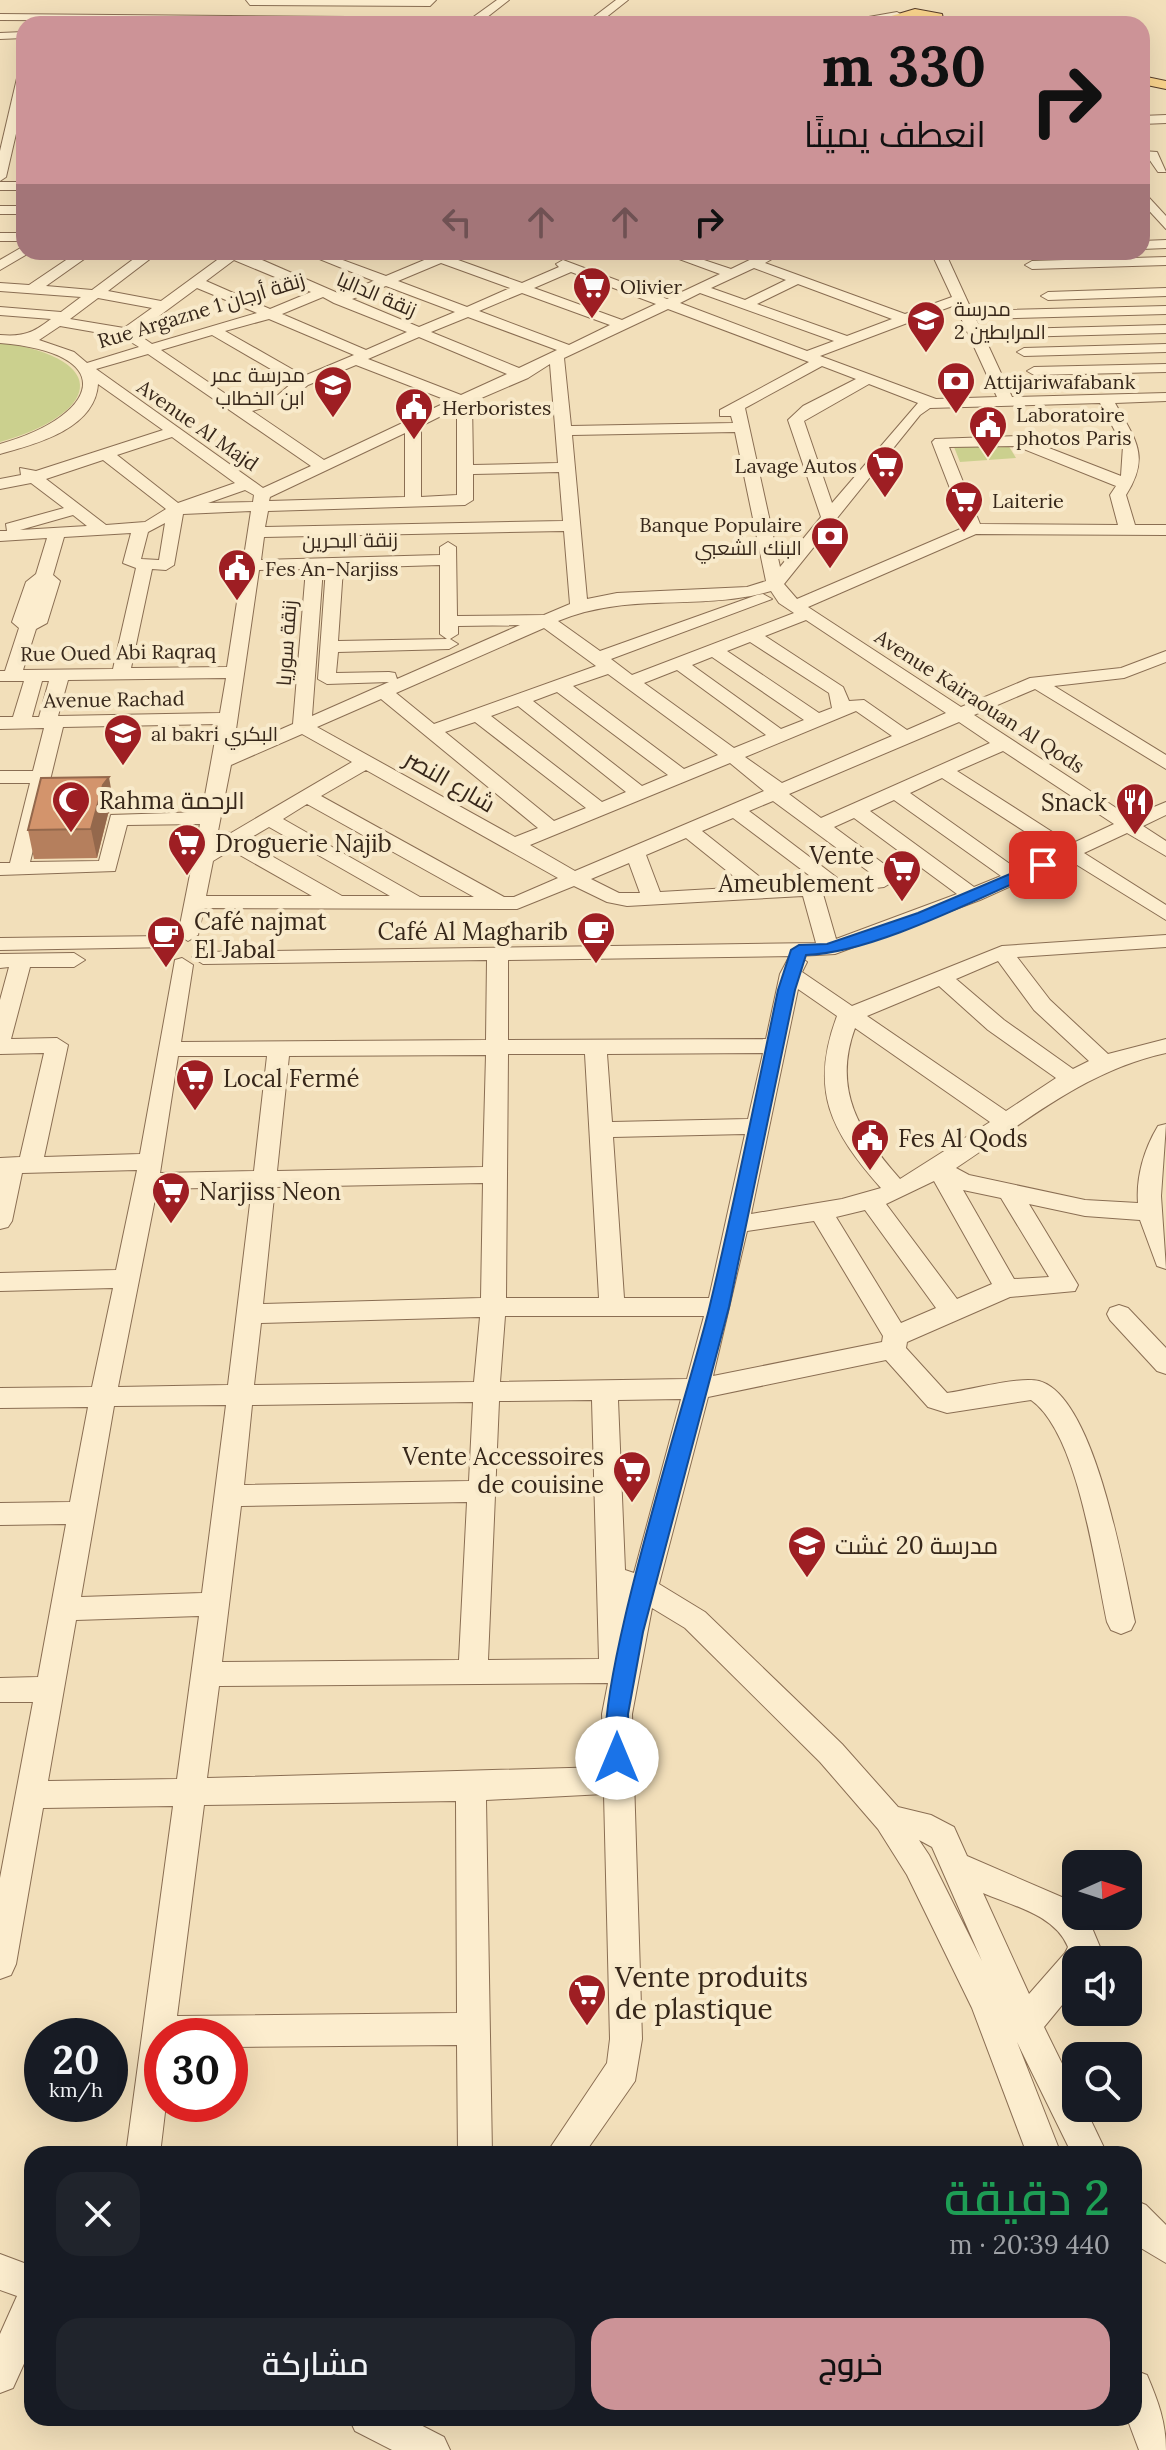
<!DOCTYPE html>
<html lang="ar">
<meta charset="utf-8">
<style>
:root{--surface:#171b24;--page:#20242c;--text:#f1f3f6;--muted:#9ea1a6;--accent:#cc9397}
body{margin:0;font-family:Lora,Cairo,serif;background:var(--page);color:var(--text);direction:rtl;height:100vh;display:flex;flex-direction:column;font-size:30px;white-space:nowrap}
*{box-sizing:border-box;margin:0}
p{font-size:26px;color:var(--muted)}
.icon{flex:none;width:44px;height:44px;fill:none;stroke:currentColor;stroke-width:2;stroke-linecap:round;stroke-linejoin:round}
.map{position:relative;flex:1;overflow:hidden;direction:ltr}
.panel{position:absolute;left:24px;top:2146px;width:1118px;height:280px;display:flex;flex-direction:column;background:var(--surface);border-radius:24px;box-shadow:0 8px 32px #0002;direction:rtl}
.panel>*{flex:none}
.top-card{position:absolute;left:16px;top:16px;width:1134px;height:244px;border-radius:24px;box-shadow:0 8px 32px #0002;direction:rtl;background:#cc9397;color:#111;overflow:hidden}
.needle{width:52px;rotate:87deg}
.tools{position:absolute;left:1062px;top:1850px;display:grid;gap:16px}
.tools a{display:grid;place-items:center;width:80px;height:80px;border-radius:16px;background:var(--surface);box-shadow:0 8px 32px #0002;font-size:40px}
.speed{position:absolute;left:24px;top:2018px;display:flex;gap:16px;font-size:40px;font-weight:700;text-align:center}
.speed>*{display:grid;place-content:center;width:104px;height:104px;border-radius:50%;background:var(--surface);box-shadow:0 8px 32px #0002;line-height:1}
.speed small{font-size:20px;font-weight:400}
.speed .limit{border:12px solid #d22;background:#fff;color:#111}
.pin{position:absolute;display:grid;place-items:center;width:68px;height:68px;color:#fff;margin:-34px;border-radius:16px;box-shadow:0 4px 12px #0006}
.me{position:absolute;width:88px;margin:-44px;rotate:0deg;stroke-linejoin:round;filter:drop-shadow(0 0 6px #0008)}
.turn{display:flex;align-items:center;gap:28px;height:168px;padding:0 32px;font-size:36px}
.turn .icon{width:104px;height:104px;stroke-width:2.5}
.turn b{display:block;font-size:56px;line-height:68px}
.lanes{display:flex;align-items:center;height:76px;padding:0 32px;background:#0003;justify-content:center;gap:40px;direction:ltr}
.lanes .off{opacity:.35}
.round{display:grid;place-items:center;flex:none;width:84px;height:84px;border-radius:24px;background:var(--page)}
.head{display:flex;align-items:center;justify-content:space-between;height:136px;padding:0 32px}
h1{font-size:48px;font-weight:600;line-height:60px;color:#1e9e55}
.primary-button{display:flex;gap:16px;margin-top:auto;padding:16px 32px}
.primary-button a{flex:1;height:92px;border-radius:24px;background:var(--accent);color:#111;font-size:32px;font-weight:600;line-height:92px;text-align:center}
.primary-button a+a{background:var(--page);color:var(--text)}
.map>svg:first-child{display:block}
.green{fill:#cbd08e}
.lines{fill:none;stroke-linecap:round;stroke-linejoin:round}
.minor-casing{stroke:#8a6e53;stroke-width:2}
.major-casing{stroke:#573c28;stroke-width:2}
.minor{fill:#fcedce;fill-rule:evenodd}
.major{fill:#fad48d;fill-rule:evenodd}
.wall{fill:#b57f5d}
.shaded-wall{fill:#94684c}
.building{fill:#d3946c;stroke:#94684c;stroke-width:2}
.route{fill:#1a73e8;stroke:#114b97;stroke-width:2}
.labels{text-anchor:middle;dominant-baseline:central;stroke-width:8;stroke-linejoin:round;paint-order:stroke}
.far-poi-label{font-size:20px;fill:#37271a;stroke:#f8eacb;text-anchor:start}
.far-street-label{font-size:20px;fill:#37271a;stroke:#f8eacb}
.street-label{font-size:24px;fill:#37271a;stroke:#f8eacb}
.poi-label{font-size:24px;fill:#37271a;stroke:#f8eacb;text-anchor:start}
.near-poi-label{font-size:28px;fill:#37271a;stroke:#f8eacb;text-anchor:start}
</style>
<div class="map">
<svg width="1166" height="2450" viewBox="0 0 1166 2450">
<rect width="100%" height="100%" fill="#f2dfba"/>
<g class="green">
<path d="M0,342C115,360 98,414 0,442Z"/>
<path d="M1005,440L1016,458L960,462L952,442Z"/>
</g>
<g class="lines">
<g class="minor-casing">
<g id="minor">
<path d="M246,0H436L430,6L250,5Z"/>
<path d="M497,0H509L486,18L591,19L616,0H628L604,19L846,21L897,12L902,15L864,24L0,20V14L472,18Z"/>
<path d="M24,32V38L0,39V33Z"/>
<path d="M24,71V99L6,177L0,181V151L18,74Z"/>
<path d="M1166,115V123L1142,124V116Z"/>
<path d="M1142,151L1157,152L1166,172H1158L1149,159H1142Z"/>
<rect x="0" y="182" width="24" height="8"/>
<path d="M1142,190L1166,216V229L1142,203Z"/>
<rect x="0" y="206" width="24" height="8"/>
<rect x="0" y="233" width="24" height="8"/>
<path d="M1166,240V248L1142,249V241Z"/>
<path d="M24,246V252L29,253L0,270V260Z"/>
<path d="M78,252H94L46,286L92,290L143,252H159L108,291L161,301L228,252H244L340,294L374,281L302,252H321L386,276L429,258L417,252H436L522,283L559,267L556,264L563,260L667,299L720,274L660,252H680L731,269L766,252H784L765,263L905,314L952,297L931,252H945L972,311L1166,306V314L976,319L1012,397L1166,393V401L1115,403C1135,439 1151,456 1126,495L1135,525H1166V535L976,534L808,607L961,707L1030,678L1121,668L1166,651V662L1124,678L1054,686L1166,755V769L1035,689L974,715L1130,817L1166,802V815L1143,826L1166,841V856L1127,833L1084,853L1166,905V920L1069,860L980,900L835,954L798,956L807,962L802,972L852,1006L1002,946L1166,935V947L1017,957L1050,1000L1108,1054L1166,1039V1053C1084,1071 1024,1123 956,1168L969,1175L1085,1200L1138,1203C1136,1177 1144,1149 1158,1126L1166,1124L1161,1196L1166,1269L1157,1266L1140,1220L1085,1216L1029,1204L1078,1285L1075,1291L1010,1297L907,1342L906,1348L947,1393C970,1390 1019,1376 1039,1381C1095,1396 1124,1571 1135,1622L1131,1630L1121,1634L1111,1630L1107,1622C1095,1566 1078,1433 1031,1400L947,1413L928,1407L886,1360L708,1397L659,1584L705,1612L842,1744L898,1807L931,1815L954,1827L967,1856L1064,1898L1076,1905V1916H1087L1100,1947L1094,1960H1076V1988L1044,2027L1076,2092V2108H1085L1107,2154H1072L1017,2042L1061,2154H1027L972,2008L907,1875L878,1829L820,1762L685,1628L652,1608L632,1714L642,2039L635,2081L584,2154H546L607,2063L610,2039L604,1794L486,1800L492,2154H458L457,2045L230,2047V2036H162V2104H166L160,2154H126L173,1806L43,1808L16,1964L11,1975L0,1979V1878L33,1702H0V1678L38,1677L66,1524L0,1525V1503L70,1502L88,1407L0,1408V1388L92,1387L113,1288L0,1291V1273L116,1270L137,1170L22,1173L12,1221L8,1227L0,1229V1158L20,1157L44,1053L0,1054V1000L9,967L0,968V954L74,953L85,960L74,967H30L11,1039L57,1038L68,1045L44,1157L140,1154L175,960L182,958L193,965L181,1042L486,1040L487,960L203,964L192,957L196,952L816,943L803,896L627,906L607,902L574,886L517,909L204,908L198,935L188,941L178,935L200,824L127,825L115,871L0,875V863H10L30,783H0V771H33L44,728L0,729V717H13L24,681H0V671H5L19,628L12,622L26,582L36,574L47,538L0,541V531H7L6,524L64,508L31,483L0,489V479L21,475L20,468L36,471L163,430L98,384C95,429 36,444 0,454V444C100,416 121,353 0,343V335C23,337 33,333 51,319L0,315V307L61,312L81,297L0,291V283L29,285ZM234,260L311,292L270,309L206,281ZM441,263L510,288L467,307L398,281ZM754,268L786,280L745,300L711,288ZM571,272L656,304L622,320L534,288ZM798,284L892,319L847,336L757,304ZM386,286L455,312L419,327L352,299ZM197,288L257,313L152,344L136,333ZM522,293L610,325L569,345L479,311ZM700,293L834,341L807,351L680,303ZM323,297L334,303L407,332L366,350L282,314ZM98,298L152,308L124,328L70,319ZM955,305L997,397L936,399L820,356ZM668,309L809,362L720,410V416H731L733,423L571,426L564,358ZM468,317L557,350L519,368L431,332ZM269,319L354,355L304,376L225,331ZM60,326L123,337L139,347L87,363L74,352L39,340ZM212,335L293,382L278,395L242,405L161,350ZM419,337L507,374L461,395L368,359ZM148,354L311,466L263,488L96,369ZM550,364L558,463L473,465L472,402L528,378ZM356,365L449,401L324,460L252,411L288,401L308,385ZM822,366L856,379L803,406L788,420L821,517L780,567L745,408ZM869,384L918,403L832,503L804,421ZM1100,403L1123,446L1121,476L1018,436L935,439L932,442L965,527L797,599L784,584L920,415L930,408ZM457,408V495L421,497V426ZM735,432L766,581L747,587L617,593L587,599L572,435ZM405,433V497L269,501L270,497ZM172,437L235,483L178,503L117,455ZM1016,446L1116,486L1110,495L1118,525L980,524L949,447ZM103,460L166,509L145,522L106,525L46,479ZM559,472L563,521L265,527L268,511L465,505L473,500V474ZM245,490L254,495L253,502L208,503ZM251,511L227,667L131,668L152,569L166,570L174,565L183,514ZM73,515L87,526L20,530ZM165,523L159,560L141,559L148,532ZM564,531L570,604L544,615L457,616L456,547L448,542L440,547V555L261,560L264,537ZM131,533L123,563L136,568L113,669L23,670L36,629L47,623L60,581L53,575L64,537ZM440,565V634L447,639L338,641L343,568ZM323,568H326L318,679L327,684L389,682L312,716ZM306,569L293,724L233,750L259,570ZM771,591L779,603L794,613L632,675L611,659L772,599L763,594L757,595L600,651L558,621C629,591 700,612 771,591ZM806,620L946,713L907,730L864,700L849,701L843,687L765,636ZM520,625L397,679L395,673L389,672L336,673L338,652L449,649L458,644L450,639L458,634V626ZM544,628L596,666L434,724L396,693ZM750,642L829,693L832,708L819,713L727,651ZM712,657L804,720L781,729L692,665ZM677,670L766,735L734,748L644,683ZM608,674L718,755L684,769L573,686ZM226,678L220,713L58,716L68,680ZM42,681H49L39,717H32ZM557,692L668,775L642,786L533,701ZM381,699L538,828L515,837L317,727ZM518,706L626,792L602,802L491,716ZM856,711L892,736L782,783L745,757ZM475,722L586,808L554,821L445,732ZM959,722L990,743L821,818L789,794ZM218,724L202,812L111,815L99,861L30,862L63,727ZM302,734L352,762L231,833L218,831L231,765ZM1003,751L1114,824L1071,844L957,771ZM730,763L764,791L575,871L530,845ZM366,770L558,878L514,897H504L321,796ZM942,778L1055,851L1017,869L910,793ZM894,800L1001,876L974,887L870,811ZM773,801L872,874V876L840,880L749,811ZM307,804L474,897H420L283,819ZM733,818L818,882L770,885L702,831ZM854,818L957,894L836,939L823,894L884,887L894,881L888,867L834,827ZM269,827L390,896H342L245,841ZM686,838L747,887L660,892L646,855ZM231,850L312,896H206L213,861ZM629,863L640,893H619L591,879ZM794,956L789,957L780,974L766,1039L508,1040V960ZM998,961L1034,1010L1089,1061L1073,1069L1004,1020L956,979ZM939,986L988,1030L1056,1078L1006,1111L867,1016ZM798,989L837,1016C809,1091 831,1131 881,1188L842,1199L751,1214ZM855,1028L990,1122L900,1179C860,1134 832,1090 855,1028ZM763,1053L748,1119L612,1122L607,1054ZM508,1054H585L599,1298H506ZM486,1055L483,1167L277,1171L289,1056ZM178,1056H267L254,1171L160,1173ZM745,1134L709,1298H624L613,1137ZM934,1181L992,1284L957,1299L886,1204ZM483,1183L481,1298L263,1304L275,1187ZM252,1187L228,1385L118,1387L157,1189ZM963,1190L1001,1198L1049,1277L1014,1279ZM865,1210L936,1308L901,1323L836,1217ZM814,1221L883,1336L882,1342L713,1376L747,1231ZM505,1316H704L687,1379L500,1382ZM480,1317L474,1382L254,1385L261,1323ZM681,1399L634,1573L625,1570L618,1400ZM592,1400L599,1659L488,1660L499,1401ZM473,1402L469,1481L244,1485L252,1405ZM226,1405L202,1593L81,1597L114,1406ZM467,1502L459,1660L222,1662L241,1506ZM199,1616L177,1779L48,1781L76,1620ZM608,1683L602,1714L604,1767L207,1778L219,1686ZM456,1801L457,2013L177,2016L204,1805ZM919,1840L932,1847L982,1961L929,1855ZM983,1893C1013,1906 1055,1915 1068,1947L1065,1953L1029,1994Z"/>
<path d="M1166,257V265L1032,269L1025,265L1032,261Z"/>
<path d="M1166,288V296L1048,300L1041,296L1048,292Z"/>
<path d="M1166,325V333L1015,337L1008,333L1015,329Z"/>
<path d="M1166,344V352L1024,356L1017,352L1024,348Z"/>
<path d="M1166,364V372L1034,375L1027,371L1034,367Z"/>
<path d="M166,936L173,937L176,942L173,947L0,950V938Z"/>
<path d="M1119,1305L1128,1308L1166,1348V1374L1157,1371L1110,1320L1107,1314L1110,1308Z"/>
<path d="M1134,2200L1146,2205L1166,2225V2263L1134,2244Z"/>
<path d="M0,2254L32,2266V2346L13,2388L0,2393V2334L17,2296L0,2290Z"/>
<path d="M1134,2370L1147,2375C1158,2401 1166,2422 1166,2450H1139L1127,2418H1134Z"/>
<path d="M349,2418H407L444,2437L450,2450H392L355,2431Z"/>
</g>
</g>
<g class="major-casing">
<g id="major">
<path d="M915,9L942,14L944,24H930V20L903,19L906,24H892L888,17Z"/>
<path d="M1142,76L1166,81V89L1142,84Z"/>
</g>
</g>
<use href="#minor" class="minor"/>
<use href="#major" class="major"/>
</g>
<path class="wall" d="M114,806L108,814L97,858L34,859L28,830Z"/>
<path class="shaded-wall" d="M109,777L114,806L108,814L97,858L91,829L103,785Z"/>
<path class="building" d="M109,777L103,785L91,829L28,830L41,778Z"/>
<path class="route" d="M1043,860L1048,862V868C982,896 875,953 806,955L795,990L729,1307L643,1632L628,1714L629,1758L625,1765L617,1768L609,1765C584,1711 692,1383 710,1305C735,1201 756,1095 778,990L791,950L799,945L827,944L918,913Z"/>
<defs>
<g id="supermarket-pin" transform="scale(2)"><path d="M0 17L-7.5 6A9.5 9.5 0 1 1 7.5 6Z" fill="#9e1e23" stroke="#f8eacb"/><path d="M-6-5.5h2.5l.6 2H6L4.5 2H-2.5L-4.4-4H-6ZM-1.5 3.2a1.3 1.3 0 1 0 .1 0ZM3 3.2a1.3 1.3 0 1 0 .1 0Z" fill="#fff"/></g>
<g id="school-pin" transform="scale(2)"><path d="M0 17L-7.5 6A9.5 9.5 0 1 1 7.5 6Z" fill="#9e1e23" stroke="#f8eacb"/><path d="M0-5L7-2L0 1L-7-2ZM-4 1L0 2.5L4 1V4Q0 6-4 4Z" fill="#fff"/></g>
<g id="bank-pin" transform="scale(2)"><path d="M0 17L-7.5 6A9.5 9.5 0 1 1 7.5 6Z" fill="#9e1e23" stroke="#f8eacb"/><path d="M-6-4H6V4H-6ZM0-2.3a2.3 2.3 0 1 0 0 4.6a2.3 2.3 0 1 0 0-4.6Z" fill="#fff"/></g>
<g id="civic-pin" transform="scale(2)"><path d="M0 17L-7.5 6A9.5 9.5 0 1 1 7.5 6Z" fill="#9e1e23" stroke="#f8eacb"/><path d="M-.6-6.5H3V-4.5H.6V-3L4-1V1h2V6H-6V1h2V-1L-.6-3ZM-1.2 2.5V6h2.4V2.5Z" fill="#fff"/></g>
<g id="mosque-pin" transform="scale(2)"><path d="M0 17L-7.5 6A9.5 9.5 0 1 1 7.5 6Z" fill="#9e1e23" stroke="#f8eacb"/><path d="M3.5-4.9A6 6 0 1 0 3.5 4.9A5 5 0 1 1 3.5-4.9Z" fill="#fff"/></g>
<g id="restaurant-pin" transform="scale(2)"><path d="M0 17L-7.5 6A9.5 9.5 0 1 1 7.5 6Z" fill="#9e1e23" stroke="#f8eacb"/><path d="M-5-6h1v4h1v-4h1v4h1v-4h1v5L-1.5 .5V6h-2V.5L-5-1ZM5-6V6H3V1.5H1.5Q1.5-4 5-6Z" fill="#fff"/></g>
<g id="cafe-pin" transform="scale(2)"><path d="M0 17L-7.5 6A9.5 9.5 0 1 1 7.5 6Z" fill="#9e1e23" stroke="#f8eacb"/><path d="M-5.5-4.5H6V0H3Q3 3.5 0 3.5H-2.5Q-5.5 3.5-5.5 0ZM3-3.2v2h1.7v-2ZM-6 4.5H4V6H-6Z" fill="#fff"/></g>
</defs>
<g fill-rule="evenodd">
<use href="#supermarket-pin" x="592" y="286"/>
<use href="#school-pin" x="926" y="320"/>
<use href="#bank-pin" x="956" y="381"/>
<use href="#school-pin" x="333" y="385"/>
<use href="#civic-pin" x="414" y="407"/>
<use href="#civic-pin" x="988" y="425"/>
<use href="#supermarket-pin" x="885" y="465"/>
<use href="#supermarket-pin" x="964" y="500"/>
<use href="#bank-pin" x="830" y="536"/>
<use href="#civic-pin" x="237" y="568"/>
<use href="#school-pin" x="123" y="733"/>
<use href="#mosque-pin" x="71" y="800"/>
<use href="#restaurant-pin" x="1135" y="802"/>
<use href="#supermarket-pin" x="187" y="843"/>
<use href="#supermarket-pin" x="902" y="869"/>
<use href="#cafe-pin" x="596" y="931"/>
<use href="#cafe-pin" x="166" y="935"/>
<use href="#supermarket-pin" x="195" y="1078"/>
<use href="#civic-pin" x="870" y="1138"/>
<use href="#supermarket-pin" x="171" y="1191"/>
<use href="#supermarket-pin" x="632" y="1470"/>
<use href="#school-pin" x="807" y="1545"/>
<use href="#supermarket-pin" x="587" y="1993"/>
</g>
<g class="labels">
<g class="far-poi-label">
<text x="620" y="286">Olivier</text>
<text x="954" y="308">مدرسة<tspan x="954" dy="23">المرابطين 2</tspan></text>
<text x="305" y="374" text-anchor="end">مدرسة عمر<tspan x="305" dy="23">ابن الخطاب</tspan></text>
<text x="984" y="381">Attijariwafabank</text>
<text x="442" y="407">Herboristes</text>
<text x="1016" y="414">Laboratoire<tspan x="1016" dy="23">photos Paris</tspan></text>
<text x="857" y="465" text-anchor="end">Lavage Autos</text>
<text x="992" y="500">Laiterie</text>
<text x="802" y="524" text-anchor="end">Banque Populaire<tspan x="802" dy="23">البنك الشعبي</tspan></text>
<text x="265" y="568">Fes An-Narjiss</text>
<text x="151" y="733">al bakri البكري</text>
</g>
<g class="far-street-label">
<text transform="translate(377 294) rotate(23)">زنقة الداليا</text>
<text transform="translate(201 310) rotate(-17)">Rue Argazne 1 زنقة أرجان</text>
<text transform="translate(198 425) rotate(35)">Avenue Al Majd</text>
<text transform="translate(350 540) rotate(-1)">زنقة البحرين</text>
<text transform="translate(286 643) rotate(-86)">زنقة سوريا</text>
<text transform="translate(118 652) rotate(-1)">Rue Oued Abi Raqraq</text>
<text transform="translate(114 699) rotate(-1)">Avenue Rachad</text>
<text transform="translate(980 701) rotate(33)">Avenue Kairaouan Al Qods</text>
</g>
<g class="street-label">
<text transform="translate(450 781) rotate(30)">شارع النصر</text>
</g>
<g class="poi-label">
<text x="99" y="800">Rahma الرحمة</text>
<text x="1107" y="802" text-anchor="end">Snack</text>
<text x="215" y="843">Droguerie Najib</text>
<text x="874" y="855" text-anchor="end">Vente<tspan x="874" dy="28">Ameublement</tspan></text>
<text x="194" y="921">Café najmat<tspan x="194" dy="28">El Jabal</tspan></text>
<text x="568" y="931" text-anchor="end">Café Al Magharib</text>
<text x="223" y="1078">Local Fermé</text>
<text x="898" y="1138">Fes Al Qods</text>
<text x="199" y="1191">Narjiss Neon</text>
<text x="604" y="1456" text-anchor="end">Vente Accessoires<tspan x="604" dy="28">de couisine</tspan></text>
<text x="835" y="1545">مدرسة 20 غشت</text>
</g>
<g class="near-poi-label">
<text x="615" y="1977">Vente produits<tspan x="615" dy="32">de plastique</tspan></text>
</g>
</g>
</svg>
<div class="tools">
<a><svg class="needle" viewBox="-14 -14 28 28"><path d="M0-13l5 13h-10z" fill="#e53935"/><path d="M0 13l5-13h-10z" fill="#9ea1a6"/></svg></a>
<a><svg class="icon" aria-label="sound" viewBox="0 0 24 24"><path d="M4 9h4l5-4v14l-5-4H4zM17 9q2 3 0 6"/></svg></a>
<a><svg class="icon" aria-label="search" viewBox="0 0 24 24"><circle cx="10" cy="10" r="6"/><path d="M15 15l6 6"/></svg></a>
</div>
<div class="speed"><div>20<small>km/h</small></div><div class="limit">30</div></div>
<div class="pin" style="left:1043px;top:865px;background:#d93025"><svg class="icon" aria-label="arrive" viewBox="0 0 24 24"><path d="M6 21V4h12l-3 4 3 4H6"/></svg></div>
<svg class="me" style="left:617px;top:1758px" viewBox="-20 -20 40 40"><circle r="19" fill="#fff"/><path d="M0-13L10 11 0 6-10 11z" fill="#1a73e8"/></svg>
<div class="top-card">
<div class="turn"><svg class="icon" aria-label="right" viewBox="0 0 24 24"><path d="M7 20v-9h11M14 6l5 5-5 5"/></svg><div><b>330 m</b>انعطف يمينًا</div></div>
<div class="lanes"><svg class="icon off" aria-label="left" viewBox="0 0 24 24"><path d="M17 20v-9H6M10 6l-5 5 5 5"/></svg><svg class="icon off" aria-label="ahead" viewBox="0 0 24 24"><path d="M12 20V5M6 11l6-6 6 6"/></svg><svg class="icon off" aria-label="ahead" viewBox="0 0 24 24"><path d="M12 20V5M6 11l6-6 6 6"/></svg><svg class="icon" aria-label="right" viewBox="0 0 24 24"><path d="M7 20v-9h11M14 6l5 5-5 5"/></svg></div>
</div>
<section class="panel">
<div class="head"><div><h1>2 دقيقة</h1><p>440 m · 20:39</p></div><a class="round"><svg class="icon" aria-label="close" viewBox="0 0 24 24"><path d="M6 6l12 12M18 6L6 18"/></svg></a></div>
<div class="primary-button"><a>خروج</a><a>مشاركة</a></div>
</section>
</div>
